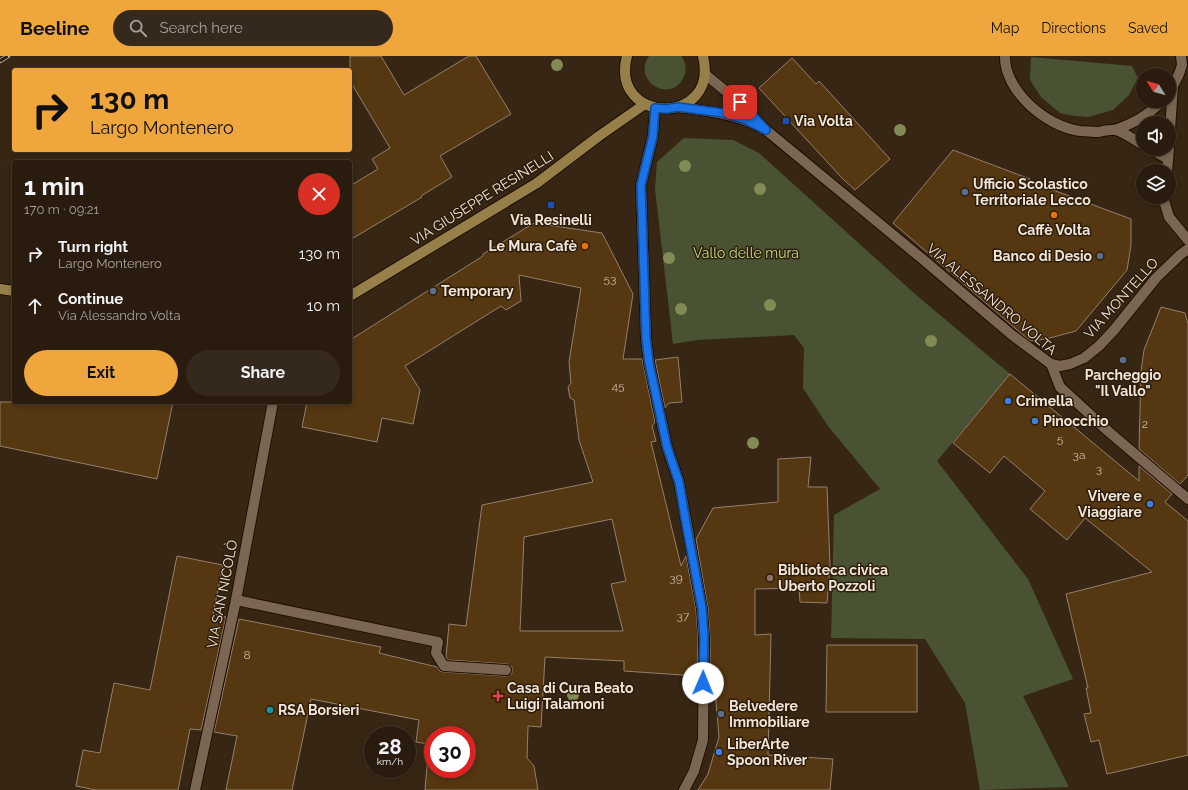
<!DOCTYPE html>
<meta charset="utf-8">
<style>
:root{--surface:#291c0f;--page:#35291d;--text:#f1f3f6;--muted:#a5a19e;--line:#453a2f;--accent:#efa73d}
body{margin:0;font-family:Raleway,sans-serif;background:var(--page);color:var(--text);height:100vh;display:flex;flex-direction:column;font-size:15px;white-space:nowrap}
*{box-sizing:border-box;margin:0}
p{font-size:13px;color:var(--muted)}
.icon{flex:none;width:22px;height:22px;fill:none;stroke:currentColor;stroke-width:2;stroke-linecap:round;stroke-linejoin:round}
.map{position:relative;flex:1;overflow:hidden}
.details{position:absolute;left:12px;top:104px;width:340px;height:244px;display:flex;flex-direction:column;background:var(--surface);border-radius:4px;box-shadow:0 2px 6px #0003,0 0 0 1px var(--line)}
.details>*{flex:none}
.hud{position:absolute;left:12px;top:12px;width:340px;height:84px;border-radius:4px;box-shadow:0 2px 6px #0003,0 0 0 1px var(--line);background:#efa73d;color:#111;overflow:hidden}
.needle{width:26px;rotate:307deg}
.buttons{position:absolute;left:1136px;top:12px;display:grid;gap:8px}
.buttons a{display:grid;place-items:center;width:40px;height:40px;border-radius:50%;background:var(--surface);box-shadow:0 2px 6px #0003,0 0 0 1px var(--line);font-size:20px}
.speed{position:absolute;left:364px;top:670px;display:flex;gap:8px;font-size:20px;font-weight:700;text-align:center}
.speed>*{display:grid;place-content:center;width:52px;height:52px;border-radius:50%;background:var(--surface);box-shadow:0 2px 6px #0003,0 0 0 1px var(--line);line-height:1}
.speed small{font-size:10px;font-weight:400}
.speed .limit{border:6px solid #d22;background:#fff;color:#111}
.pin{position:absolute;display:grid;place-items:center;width:34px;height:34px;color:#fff;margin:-17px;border-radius:8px;box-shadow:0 2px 6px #0006}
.me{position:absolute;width:44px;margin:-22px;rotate:1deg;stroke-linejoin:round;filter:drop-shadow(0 0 3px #0008)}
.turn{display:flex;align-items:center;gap:14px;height:84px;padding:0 12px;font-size:18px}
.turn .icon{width:52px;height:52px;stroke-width:2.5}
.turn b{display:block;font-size:28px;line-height:34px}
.round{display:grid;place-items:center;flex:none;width:42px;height:42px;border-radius:21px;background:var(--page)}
.overview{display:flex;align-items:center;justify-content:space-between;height:68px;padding:0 12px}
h1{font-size:24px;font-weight:700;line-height:30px}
.primary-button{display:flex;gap:8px;margin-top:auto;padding:8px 12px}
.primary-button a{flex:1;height:46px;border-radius:24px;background:var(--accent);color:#111;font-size:16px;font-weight:700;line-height:46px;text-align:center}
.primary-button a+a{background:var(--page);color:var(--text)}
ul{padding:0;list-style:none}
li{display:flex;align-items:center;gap:12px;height:52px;padding:0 12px}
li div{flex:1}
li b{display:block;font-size:15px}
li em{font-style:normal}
header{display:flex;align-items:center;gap:24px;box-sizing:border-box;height:56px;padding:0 20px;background:var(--accent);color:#111}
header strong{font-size:19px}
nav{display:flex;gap:22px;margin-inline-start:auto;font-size:14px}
.search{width:280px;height:36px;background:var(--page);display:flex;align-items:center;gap:10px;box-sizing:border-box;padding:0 14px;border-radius:22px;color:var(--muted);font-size:15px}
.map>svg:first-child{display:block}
.green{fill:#495334}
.building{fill:#553711;stroke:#94806b;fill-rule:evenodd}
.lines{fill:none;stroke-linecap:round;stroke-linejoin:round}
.lane-casing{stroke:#1e0f01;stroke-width:12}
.street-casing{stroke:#1e0f01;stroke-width:12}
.secondary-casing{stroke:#1e0f01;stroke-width:12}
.lane{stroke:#7a6652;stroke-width:10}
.street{stroke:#7a6652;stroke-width:10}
.secondary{stroke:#977f49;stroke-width:10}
.rail-casing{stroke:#bbafa2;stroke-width:4.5}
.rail{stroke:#2d1d0a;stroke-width:3;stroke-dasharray:9;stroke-linecap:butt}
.tree{fill:#838b55}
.route-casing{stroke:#114b97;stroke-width:10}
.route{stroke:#1a73e8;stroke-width:7}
.transit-dot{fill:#1a4fb4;stroke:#2d1d0a;stroke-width:1.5}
.service-dot{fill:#5c6f8a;stroke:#2d1d0a;stroke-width:1.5}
.food-dot{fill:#e8710a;stroke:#2d1d0a;stroke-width:1.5}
.shop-dot{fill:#3f7fe0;stroke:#2d1d0a;stroke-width:1.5}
.education-dot{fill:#8d6e63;stroke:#2d1d0a;stroke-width:1.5}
.health-dot{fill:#e0444e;stroke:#2d1d0a;stroke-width:1.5}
.culture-dot{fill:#0f9aa8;stroke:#2d1d0a;stroke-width:1.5}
.labels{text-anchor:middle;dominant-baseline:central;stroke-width:3;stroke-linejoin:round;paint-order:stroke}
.number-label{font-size:12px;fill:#c9baa8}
.poi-label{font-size:14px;font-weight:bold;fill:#f0e5da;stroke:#2d1d0a;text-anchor:start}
.street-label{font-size:14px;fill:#f0e5da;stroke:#2d1d0a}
.park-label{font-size:14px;fill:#c2de8a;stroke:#2d1d0a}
</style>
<header>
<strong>Beeline</strong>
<div class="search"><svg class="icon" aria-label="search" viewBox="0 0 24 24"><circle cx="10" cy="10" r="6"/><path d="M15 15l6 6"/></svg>Search here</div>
<nav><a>Map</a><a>Directions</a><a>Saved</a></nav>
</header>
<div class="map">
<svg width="1188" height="734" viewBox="0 0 1188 734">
<rect width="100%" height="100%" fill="#372614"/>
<g class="green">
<path d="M649,0H681C686,6 687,13 684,20C673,49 631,26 649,0Z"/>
<path d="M1031,1L1132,10L1138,22L1129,39L1113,54L1088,61L1074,60L1060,57L1041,41L1030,24Z"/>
<path d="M684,82L733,84L759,97L915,238L1010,318L937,405L1028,523L1073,623L1023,640L1069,731L980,734L965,647L925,583L831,582L834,459L880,433L828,370L803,332L804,292L794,279L697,284L673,288L655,133L657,106Z"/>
</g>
<g class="building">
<path d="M350,0H381L404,39L469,0H476L511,58L440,100L452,121L421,140L422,141L350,184V130L378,113L372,103L390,92L350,25Z"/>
<path d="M792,2L816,28L819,25L890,103L855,134L842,122L759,32Z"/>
<path d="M953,94L1030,123L1029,125L1131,163V189L1127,214L1076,275L1046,283L1030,285L893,167Z"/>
<path d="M534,167L602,177L633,238L623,303H642L655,366L652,370L656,385L651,386L681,510L686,500L696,554L698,582L697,620L624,615V605L545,601L541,671L528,670L527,702L534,710L538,734H425L429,688L416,686L419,664L311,643L292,734H226L237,680L214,676L239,563L381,591L379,597L437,611L440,615L444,616L506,620L512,617V611L507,608L448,604L446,601L449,568L466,570L482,449L593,426L579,384L574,344L570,342L568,331L571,327L569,306L581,232L519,219L521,245L506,254L501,250L405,310L420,334L413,368L382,362L377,386L302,371L307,346H350V284L483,200V198ZM612,463L626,525L611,528L623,575H520L524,481ZM433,679H467V713H433Z"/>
<path d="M1161,251L1185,257L1188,268V419L1180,428L1139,393L1141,315L1144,294Z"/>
<path d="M678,301L682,346L669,347L665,352L655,304Z"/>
<path d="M1010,318L1139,425V410L1172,438L1165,446L1188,465V699L1107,718L1099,684L1091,686L1084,658L1091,657L1086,632H1088L1066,538L1152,516L1085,462L1067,484L1030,453L1045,435L1004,400L990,417L953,387Z"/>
<path d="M0,346H173L157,423L0,390Z"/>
<path d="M811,401L808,431H827L830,510L827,547L800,546L799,532L755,533V579L771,578L768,699L833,703L830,734H698L708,718L719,681L714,621L710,620V582L708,552L696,483L713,452L778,446V403Z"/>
<path d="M177,500L223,509L213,558L226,561L201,674L190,673L178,734H96L76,730L83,694L100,697L114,627L150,634Z"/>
<path d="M827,589H917V656H826Z"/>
</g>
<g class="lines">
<g class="lane-casing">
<path id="lane" d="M236,544L438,586L436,597L444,610L506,614"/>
</g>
<g class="street-casing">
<g id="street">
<path d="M1005,0C1004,35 1047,71 1080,75C1086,75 1092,76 1098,76C1103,75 1111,73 1116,74C1125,77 1135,84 1143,89"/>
<path d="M705,18L740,47L766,74L920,201L1012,279L1051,308L1060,310L1070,308L1084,302L1099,290L1114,274L1156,222L1181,198L1188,193"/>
<path d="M678,51C708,55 731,57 759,70"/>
<path d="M655,52L653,80L641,129L646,282L649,307L667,391L679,426L702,553L704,582L703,684L694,715L684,734"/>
<path d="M1115,74C1134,67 1147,60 1162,45"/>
<path d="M1169,88L1173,30L1179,18L1182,9L1181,0"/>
<path d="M1150,93L1168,103"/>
<path d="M1167,115L1169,93"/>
<path d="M1163,141L1169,161L1188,184"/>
<path d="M1051,308L1060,331L1109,376L1188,443"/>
<path d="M195,734L236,544L273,346"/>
</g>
</g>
<g class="secondary-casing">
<g id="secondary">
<path d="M627,0C609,69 720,71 703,0"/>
<path d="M0,233L14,235"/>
<path d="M350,240L537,127L599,80L645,48"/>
</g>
</g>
<use href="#lane" class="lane"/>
<use href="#street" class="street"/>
<use href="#secondary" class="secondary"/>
<g class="rail-casing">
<path id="rail" d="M0,5L8,0"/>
</g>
<use href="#rail" class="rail"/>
</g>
<g class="tree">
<circle cx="557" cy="9" r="6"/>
<circle cx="900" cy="74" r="6"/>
<circle cx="685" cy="110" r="6"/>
<circle cx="760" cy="133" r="6"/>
<circle cx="669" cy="202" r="6"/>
<circle cx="770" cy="249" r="6"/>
<circle cx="681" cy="253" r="6"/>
<circle cx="931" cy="285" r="6"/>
<circle cx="753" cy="387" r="6"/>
<circle cx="573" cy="639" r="6"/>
</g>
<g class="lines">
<g class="route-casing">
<path id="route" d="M703,627L704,582L702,552L686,467L679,426L667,391L649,307L646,282L641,129L653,80L655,52L666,53L678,51L723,57L746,64L766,74L740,46"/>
</g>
<use href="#route" class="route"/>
</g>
<g class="transit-dot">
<rect x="782" y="61" width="8" height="8" rx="2"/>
<rect x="547" y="145" width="8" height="8" rx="2"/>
</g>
<g class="service-dot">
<circle cx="965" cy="136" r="4"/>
<circle cx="1100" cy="200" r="4"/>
<circle cx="433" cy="235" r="4"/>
<circle cx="1123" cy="304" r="4"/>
<circle cx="721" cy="658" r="4"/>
</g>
<g class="food-dot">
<circle cx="1054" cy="159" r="4"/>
<circle cx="585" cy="190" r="4"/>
</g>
<g class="shop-dot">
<circle cx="1008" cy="345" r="4"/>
<circle cx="1035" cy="365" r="4"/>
<circle cx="1150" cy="448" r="4"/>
<circle cx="719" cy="696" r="4"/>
</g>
<circle class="education-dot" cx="770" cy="522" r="4"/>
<path class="health-dot" d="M496 634h4v4h4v4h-4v4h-4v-4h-4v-4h4z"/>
<circle class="culture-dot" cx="270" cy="654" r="4"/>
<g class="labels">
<g class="number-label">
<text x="610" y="223">53</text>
<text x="618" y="330">45</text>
<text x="1145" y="368">2</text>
<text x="1060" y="383">5</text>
<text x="1079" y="399">3a</text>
<text x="1099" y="413">3</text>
<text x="676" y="522">39</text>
<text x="683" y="560">37</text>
<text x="247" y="599">8</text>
</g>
<g class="poi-label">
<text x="794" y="65">Via Volta</text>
<text x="973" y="128">Ufficio Scolastico<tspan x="973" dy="16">Territoriale Lecco</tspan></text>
<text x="551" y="164" text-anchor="middle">Via Resinelli</text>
<text x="1054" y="174" text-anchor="middle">Caffè Volta</text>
<text x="577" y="190" text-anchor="end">Le Mura Cafè</text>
<text x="1092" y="200" text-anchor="end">Banco di Desio</text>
<text x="441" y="235">Temporary</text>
<text x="1123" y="319" text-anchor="middle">Parcheggio<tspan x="1123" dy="16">"Il Vallo"</tspan></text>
<text x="1016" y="345">Crimella</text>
<text x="1043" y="365">Pinocchio</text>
<text x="1142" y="440" text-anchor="end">Vivere e<tspan x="1142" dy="16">Viaggiare</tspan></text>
<text x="778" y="514">Biblioteca civica<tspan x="778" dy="16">Uberto Pozzoli</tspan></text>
<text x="507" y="632">Casa di Cura Beato<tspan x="507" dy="16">Luigi Talamoni</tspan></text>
<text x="729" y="650">Belvedere<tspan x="729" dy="16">Immobiliare</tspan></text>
<text x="278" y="654">RSA Borsieri</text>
<text x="727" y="688">LiberArte<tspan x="727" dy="16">Spoon River</tspan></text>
</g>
<g class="street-label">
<text transform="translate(482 142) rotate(-32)">VIA GIUSEPPE RESINELLI</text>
<text transform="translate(1121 242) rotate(-48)">VIA MONTELLO</text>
<text transform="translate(992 243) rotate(40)">VIA ALESSANDRO VOLTA</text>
<text transform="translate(222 538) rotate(-79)">VIA SAN NICOLÒ</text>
</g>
<g class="park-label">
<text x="746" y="197">Vallo delle mura</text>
</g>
</g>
</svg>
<div class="buttons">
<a><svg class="needle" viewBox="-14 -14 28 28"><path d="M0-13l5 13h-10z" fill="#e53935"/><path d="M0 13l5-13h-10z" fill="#a5a19e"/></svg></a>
<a><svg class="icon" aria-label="sound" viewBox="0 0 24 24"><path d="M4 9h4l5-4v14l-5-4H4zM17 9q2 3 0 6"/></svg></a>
<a><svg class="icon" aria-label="layers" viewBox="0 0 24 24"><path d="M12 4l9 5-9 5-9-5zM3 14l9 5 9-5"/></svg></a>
</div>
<div class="speed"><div>28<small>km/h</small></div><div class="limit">30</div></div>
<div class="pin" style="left:740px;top:46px;background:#d93025"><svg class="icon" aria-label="arrive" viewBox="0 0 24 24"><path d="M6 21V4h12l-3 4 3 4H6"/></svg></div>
<svg class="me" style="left:703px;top:627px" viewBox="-20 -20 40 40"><circle r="19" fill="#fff"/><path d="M0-13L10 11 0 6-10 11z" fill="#1a73e8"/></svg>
<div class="hud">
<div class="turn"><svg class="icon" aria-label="right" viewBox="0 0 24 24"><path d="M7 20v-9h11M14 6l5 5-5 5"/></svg><div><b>130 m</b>Largo Montenero</div></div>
</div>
<section class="details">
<div class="overview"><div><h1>1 min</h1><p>170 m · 09:21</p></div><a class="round" style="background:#d93025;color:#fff"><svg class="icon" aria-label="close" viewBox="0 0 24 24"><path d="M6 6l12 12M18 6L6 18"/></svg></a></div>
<ul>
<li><svg class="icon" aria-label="right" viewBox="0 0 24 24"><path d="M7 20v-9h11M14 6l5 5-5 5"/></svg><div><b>Turn right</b><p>Largo Montenero</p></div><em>130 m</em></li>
<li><svg class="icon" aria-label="ahead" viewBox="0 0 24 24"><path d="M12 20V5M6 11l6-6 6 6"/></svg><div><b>Continue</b><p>Via Alessandro Volta</p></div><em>10 m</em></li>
</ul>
<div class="primary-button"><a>Exit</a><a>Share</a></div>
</section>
</div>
